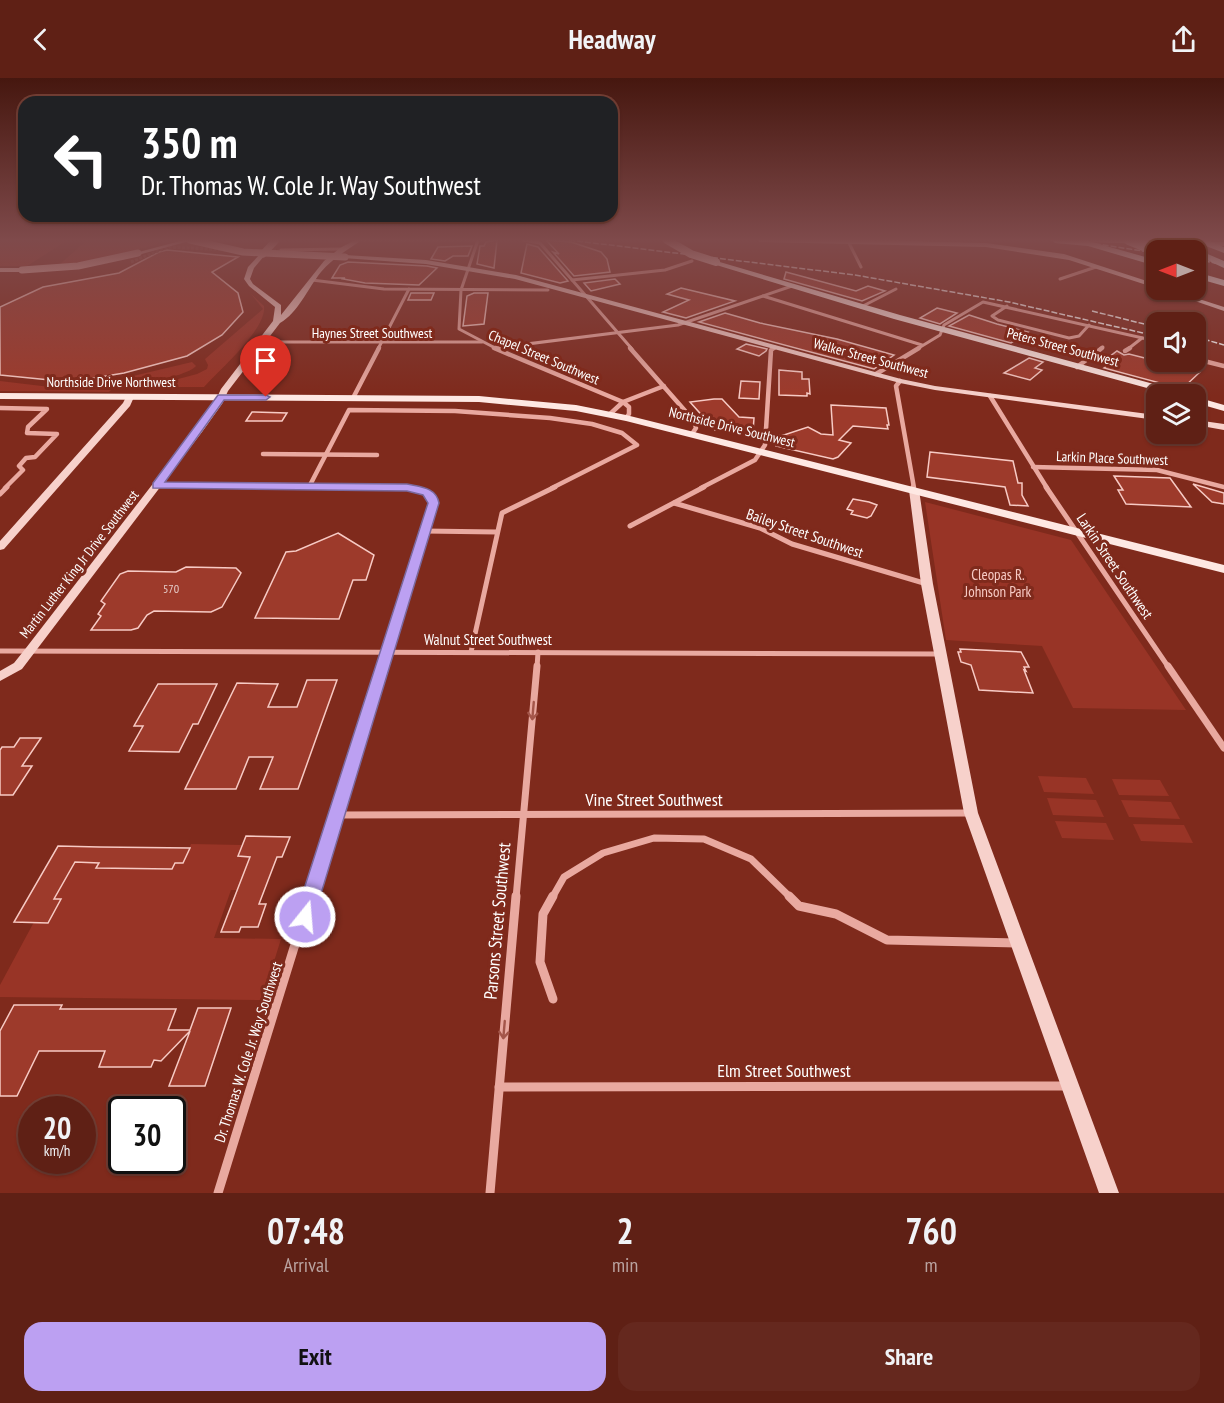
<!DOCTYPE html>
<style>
:root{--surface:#5f2015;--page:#65281e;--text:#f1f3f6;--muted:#baa3a0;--line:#733e34;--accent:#bca0f2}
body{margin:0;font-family:"PT Sans Narrow",sans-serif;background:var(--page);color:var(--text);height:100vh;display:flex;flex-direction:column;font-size:22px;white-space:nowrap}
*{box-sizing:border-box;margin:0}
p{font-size:20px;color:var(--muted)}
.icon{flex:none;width:33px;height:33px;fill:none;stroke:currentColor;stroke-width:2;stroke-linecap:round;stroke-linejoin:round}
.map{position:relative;height:1115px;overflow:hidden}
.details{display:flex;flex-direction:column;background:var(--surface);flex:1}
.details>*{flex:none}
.guide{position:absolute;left:18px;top:18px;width:600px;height:126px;border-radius:18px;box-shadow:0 2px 4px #0004,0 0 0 2px var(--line);background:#202124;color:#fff;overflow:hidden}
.needle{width:39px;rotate:270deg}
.tools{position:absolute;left:1146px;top:162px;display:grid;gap:12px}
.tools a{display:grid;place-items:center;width:60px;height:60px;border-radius:12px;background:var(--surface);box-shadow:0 2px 4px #0004,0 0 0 2px var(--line);font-size:30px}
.speed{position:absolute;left:18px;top:1018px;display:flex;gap:12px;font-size:30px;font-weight:700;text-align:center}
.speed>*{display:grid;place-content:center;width:78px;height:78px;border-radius:50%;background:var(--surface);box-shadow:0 2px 4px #0004,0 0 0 2px var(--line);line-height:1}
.speed small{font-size:15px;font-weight:400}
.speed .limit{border:3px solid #111;border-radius:9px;background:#fff;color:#111}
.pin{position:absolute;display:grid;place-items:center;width:51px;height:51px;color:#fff;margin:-62px -26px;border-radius:50% 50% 50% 0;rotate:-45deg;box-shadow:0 0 6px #0007}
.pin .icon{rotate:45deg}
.me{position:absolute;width:66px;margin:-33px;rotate:17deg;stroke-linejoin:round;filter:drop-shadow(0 0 4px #0008)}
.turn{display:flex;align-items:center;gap:21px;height:126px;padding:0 24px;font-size:27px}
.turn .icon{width:78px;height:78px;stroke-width:2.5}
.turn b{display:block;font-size:42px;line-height:51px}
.eta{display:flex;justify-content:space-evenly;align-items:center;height:102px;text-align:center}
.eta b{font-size:36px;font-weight:700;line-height:42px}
.cta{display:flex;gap:12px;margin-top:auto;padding:12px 24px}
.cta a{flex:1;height:69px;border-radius:18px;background:var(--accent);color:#111;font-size:24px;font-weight:700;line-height:69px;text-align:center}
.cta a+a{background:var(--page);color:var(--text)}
header{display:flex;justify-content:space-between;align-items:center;height:78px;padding:0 24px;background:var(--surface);font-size:27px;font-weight:700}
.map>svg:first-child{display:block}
.green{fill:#983426}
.building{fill:#9d3a2b;stroke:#f7cac4;stroke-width:1.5}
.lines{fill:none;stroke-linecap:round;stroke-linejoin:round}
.street-tunnel{stroke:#924a3e;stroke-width:3;stroke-dasharray:3 1.5;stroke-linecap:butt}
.street-far4{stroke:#e9a9a0;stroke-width:3}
.street-far3{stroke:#e9a9a0;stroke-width:4.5}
.street-far2{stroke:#e9a9a0;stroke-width:5}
.street-far1{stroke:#e9a9a0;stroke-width:7}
.street{stroke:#e9a9a0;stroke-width:9}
.secondary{fill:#f7d1cb;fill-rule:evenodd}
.primary{fill:#fee8e3;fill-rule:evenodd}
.highway{fill:#fff;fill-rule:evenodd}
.rail{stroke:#fff;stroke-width:1.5;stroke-dasharray:6 2;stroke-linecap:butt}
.secondary-bridge{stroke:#f7d1cb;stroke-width:7}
.primary-bridge{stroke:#fee8e3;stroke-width:8}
.highway-bridge{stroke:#fff;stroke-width:10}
.oneway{stroke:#a4564a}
.route{fill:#bca0f2;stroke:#7a689d;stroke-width:1.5}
.labels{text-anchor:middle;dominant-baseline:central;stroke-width:6;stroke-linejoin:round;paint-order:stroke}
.number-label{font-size:12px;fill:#e6ceca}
.far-street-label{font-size:14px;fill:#fff;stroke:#7f2a1c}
.street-label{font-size:15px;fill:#fff;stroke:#7f2a1c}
.park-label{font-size:15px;fill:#f7cac4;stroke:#7f2a1c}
.near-street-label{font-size:18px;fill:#fff;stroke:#7f2a1c}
</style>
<header><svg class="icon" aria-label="back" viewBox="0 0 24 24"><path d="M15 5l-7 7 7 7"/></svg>Headway<svg class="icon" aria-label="share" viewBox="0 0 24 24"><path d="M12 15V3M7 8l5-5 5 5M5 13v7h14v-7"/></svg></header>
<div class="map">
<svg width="1224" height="1115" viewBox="0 0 1224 1115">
<rect width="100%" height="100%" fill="#7f2a1c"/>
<g class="green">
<path d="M0,162H68L27,188H0Z"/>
<path d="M87,162H159L156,167L89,183L59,187Z"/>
<path d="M251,216L264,228C267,251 219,292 204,309H148L197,296L207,291L208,287L205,281L263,231Z"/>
<path d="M192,284L196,288C188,297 150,305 137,303L133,298Z"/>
<path d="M0,303L67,311L111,312L109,314L0,313Z"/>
<path d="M925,424L1071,462L1186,632L1073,630L1042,568L946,562Z"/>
<path d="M1038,698L1086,700L1094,716L1044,714Z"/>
<path d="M1112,701L1160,702L1169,718L1119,717Z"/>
<path d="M1047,720L1096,722L1104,739L1053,737Z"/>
<path d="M1121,722L1171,724L1180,741L1129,739Z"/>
<path d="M1055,743L1106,745L1114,762L1062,760Z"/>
<path d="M1133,746L1184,747L1193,765L1141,763Z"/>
<path d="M191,766L242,767L238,778L250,779L237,812H231L214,860L281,861L262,922L0,919V907L34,844L48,845L61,822L54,821L84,769L100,768L91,784L99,785L96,790L172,791L175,785H183Z"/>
</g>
<g class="building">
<path d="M497,162L494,190L477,186L480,168H484L486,164Z"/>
<path d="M546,162L571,164L601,174L607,181L610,194L574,198L553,174L559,176Z"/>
<path d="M527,166L538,169L568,203L560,205L521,195Z"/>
<path d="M472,168L468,178H453L445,183L431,181L438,169Z"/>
<path d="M167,172L238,179L212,194L238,215L243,234L222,257L187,278L124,295L70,304L0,297V229L43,209L119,195L159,174Z"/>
<path d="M348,184L427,188L437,190L419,207L365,205L343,201L345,200H332L340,187Z"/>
<path d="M786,194L856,213L868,208L885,213L862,223L784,201Z"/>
<path d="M615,201L620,206L591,213L584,205Z"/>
<path d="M681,210L735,223L686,240L663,234L689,222L667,216Z"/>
<path d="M411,215H434L431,222H408Z"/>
<path d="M474,215H488L484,246L463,248L467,218Z"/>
<path d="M937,230L957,235L940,246L920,240Z"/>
<path d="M725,235L760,245L837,261L894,277L874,291L699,244Z"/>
<path d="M969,237L997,246L1028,254L1011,265L949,248Z"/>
<path d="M746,266L767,271L766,273L759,278L737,271Z"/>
<path d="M1117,273L1124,277L1129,276L1184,290L1187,293L1192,292L1200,294L1182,311L1104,290L1108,287L1101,285Z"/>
<path d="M1029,280L1043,284L1035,290L1042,292L1030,302L1004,295Z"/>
<path d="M779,292L802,294V301H809L810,316L807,315V318L779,317Z"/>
<path d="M741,303L760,304L759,321L739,320Z"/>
<path d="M714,321H722L739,339L754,340L753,354L715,352L690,324Z"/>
<path d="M831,327L886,330L889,347H887L888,351L853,348L839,362L851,365L838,379L833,381L776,368L777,357H784L808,349L821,356L833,357Z"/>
<path d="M252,334L287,335L282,343H246Z"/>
<path d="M930,374L1013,383L1018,405H1022V417L1028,428L1010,427L1005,409L927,399Z"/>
<path d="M1114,398L1170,400L1191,429L1126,426L1118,412H1123Z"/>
<path d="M1193,406L1224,415V426L1212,424Z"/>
<path d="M853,421L869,424L877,427L871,438L867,440L851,436L853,433L847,431Z"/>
<path d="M338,455L374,477L366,502H353L339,541L255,540L286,474L296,473Z"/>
<path d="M186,489L236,490L241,495L222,529L211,534L154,533L147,537L138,550L131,552H91L101,538L98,536L105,526L101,523L120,496L128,493L176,494Z"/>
<path d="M960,571L1021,574L1029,589H1024L1026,593L1024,592L1033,615L979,612L971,587L961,584L958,574H961Z"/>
<path d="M307,602H337L298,711H260L273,679H249L236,711H185L237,605L278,606L268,629H297Z"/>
<path d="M158,606H217L198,646H193L179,674L129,673L143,648H134Z"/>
<path d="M20,660H41L22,688H32L13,717H0V672L2,669H14Z"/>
<path d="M246,758L290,759L282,779H277L259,826H266L258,849H241L239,854H221L250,779L238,778Z"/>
<path d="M58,768L99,769L190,770L183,785H175L172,791L96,790L99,785L75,784L54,821H61L48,845L14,844Z"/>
<path d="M14,927H62L60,931H176L168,952H190L198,930H231L205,1008H169L190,953L161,983L154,982L151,989H99L105,973H39L17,1018H0V953Z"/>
</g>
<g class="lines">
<g class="street-tunnel">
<path d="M264,172H281"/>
<path d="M131,184L168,169L230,172"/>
</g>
<g class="street-far4">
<path d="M363,162H483"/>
<path d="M478,162L461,212L459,251L497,271"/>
<path d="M523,162L540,165L632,271"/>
<path d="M848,163L861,189"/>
<path d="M281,172L340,171"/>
<path d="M1060,201L1096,189"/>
<path d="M312,202L384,211L548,212"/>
<path d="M572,202L665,192L692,183"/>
<path d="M763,218L922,267"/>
<path d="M1007,228L992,238L998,242L1069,260L1079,258L1089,247"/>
<path d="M861,229L896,211"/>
<path d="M261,264H482"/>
<path d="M495,270L678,247L792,208"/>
<path d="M378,271L409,211"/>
<path d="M772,271L775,269"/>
<path d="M917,271L940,257L944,247L983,224L1156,263"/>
<path d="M1100,271L1103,269"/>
<path d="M1128,271L1142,260"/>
</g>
<g class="street-far3">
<path d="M494,270L623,324L629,329V336L626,340"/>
<path d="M495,270H499"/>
<path d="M630,270L694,343L696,350L692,356"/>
<path d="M1125,273L1130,270"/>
<path d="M1196,281L1224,288"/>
<path d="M1077,289L1102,270"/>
<path d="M1188,289L1194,284"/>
<path d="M876,296L919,270"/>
<path d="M900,303L896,308L914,410"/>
<path d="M990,318L1047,410"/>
<path d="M353,320L379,270"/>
<path d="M0,330L47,331L28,349L27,355L57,356L35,379L26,380L19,388L23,392L5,410"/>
<path d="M610,336L623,324L664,308"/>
<path d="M263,376L377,377"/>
<path d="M1033,389L1157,392L1224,409"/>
<path d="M157,408L412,410"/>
<path d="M309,409L349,332L455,333L550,340L592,346L622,355L637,367L552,410"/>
<path d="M701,410L755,382L765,367L771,272L774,270"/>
</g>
<g class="street-far2">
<path d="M282,409L407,410C419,411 429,412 433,425L382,590"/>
<path d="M913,409L914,412"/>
<path d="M1046,409L1169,590"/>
<path d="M0,416L7,409"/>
<path d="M674,425L760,450L792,466L927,506"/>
<path d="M630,448L704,409"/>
<path d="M424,453L497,454"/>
<path d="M0,573L940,576"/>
<path d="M471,574L502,435L555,409"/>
<path d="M537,590L538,574"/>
</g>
<g class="street-far1">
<path d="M1168,588L1224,670"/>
<path d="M336,737L971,735"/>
<path d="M310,820L382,588"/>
<path d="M516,820L537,588"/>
<path d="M552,820L564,799L603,775L654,760L704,761L751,781L791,820"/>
</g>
<g class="street">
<path d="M553,818L543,836L540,884L553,921"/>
<path d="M789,818L799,828L836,836L887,862L1017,865"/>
<path d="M499,1009L1069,1008"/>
<path d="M218,1115L310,818"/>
<path d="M490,1115L516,818"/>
</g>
<g class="secondary">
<path d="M184,162H193L138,177L135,175Z"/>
<path d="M355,162H362C347,172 333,180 321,194C308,210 298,235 280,245L228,313L222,326L202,354L22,591L0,603V593L14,585L26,570L196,350L214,326L221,311L273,243L275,229L249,208L244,201L248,189L261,175H265V177L254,190L250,201L253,206L281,227V237L324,183L340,170Z"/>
<path d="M757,162H871L986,165L1064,176L1156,206V210L1069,182L986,169L760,164Z"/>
<path d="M1081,162L1224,164V168L1084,164Z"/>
<path d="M345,177L426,182L516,197L901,301L935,308L1156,337V342L935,312L900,305L515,201L426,186L343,180Z"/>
<path d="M0,190H22L25,192L22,194H0Z"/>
<path d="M1163,212H1171L1224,229V233Z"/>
<path d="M127,317L134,319L130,328L4,471L0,472V463L123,325Z"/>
<path d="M1196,342L1224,346V352L1196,347Z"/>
<path d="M914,409L919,412L933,506L978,735L1119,1115H1099L964,735L921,506L909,412Z"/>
</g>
<g class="primary">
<path d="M713,182L900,237L1183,314L1184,316H1169L894,241L713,186Z"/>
<path d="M0,315L479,318L576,327L626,337L1224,487V495L626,343L576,333L479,324L0,321Z"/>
<path d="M1196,319L1224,327V333L1196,325Z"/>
</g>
<g class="highway">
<path d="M1051,162H1085L1156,182V188L1088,168L1055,165Z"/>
<path d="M1209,163L1224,169V175L1206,168V164Z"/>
<path d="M1173,168L1181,170L1183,172H1170V169Z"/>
<path d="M1196,171L1224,183V190L1196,177V172H1192Z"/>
<path d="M1196,194L1224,202V208L1196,200Z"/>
</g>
<g class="rail">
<path d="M569,162L855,197L1009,224L1156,258"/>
<path d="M1071,162L1156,175"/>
<path d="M1196,181L1224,187"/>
<path d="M1092,233L1156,249"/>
<path d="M1196,259L1224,267"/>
</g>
<g class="secondary-bridge">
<path d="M190,162L243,174L345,179"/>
<path d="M263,176L276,162"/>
<path d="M22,192L78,188L138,175"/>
</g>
<path class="primary-bridge" d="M667,162L691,176L716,184"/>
<g class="highway-bridge">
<path d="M1129,162L1156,173"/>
<path d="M1169,162L1189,171"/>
</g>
</g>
<defs><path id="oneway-shaft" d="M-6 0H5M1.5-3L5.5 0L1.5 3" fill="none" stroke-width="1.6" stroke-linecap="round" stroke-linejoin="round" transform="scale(1.5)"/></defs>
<g class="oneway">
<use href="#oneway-shaft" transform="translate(533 633) rotate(95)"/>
<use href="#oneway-shaft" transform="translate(504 952) rotate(95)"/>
</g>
<linearGradient id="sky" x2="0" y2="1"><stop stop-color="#46170f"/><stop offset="0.51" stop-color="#7f4a4b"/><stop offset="1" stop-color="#7f4a4b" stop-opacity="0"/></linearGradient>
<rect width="1224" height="318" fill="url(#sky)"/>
<path class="route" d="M218,317H266L270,319L266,322H224L165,404L407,406C420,409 436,409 439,425L314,839L311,845L305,847L298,845L295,839L428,425L423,417L407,413L153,410V405Z"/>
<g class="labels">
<g class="number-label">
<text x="171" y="510">570</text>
</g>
<g class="far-street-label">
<text x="372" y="255">Haynes Street Southwest</text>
<text transform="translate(1063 269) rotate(15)">Peters Street Southwest</text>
<text transform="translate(544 279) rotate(23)">Chapel Street Southwest</text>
<text transform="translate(871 280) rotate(15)">Walker Street Southwest</text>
<text x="111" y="304">Northside Drive Northwest</text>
<text transform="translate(732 349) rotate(14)">Northside Drive Southwest</text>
<text transform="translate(1112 380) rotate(2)">Larkin Place Southwest</text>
<text transform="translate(79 486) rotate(-52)">Martin Luther King Jr Drive Southwest</text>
</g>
<g class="street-label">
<text transform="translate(805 455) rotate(19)">Bailey Street Southwest</text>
<text transform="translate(1115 488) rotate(56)">Larkin Street Southwest</text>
<text x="488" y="561">Walnut Street Southwest</text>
<text transform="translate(248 974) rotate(-72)">Dr. Thomas W. Cole Jr. Way Southwest</text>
</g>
<g class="park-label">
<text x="998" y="496">Cleopas R.<tspan x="998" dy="17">Johnson Park</tspan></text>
</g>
<g class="near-street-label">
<text x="654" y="721">Vine Street Southwest</text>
<text transform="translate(497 843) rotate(-85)">Parsons Street Southwest</text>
<text x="784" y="992">Elm Street Southwest</text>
</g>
</g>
</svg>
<div class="tools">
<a><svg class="needle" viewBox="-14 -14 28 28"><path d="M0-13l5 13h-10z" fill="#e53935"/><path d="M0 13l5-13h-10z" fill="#baa3a0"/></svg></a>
<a><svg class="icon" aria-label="sound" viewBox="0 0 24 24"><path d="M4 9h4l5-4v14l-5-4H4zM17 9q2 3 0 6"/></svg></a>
<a><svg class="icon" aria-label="layers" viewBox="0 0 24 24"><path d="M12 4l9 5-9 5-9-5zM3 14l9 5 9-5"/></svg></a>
</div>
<div class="speed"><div>20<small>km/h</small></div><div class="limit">30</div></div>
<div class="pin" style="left:266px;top:319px;background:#d93025"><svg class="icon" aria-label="arrive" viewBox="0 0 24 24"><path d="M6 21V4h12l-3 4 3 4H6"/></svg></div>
<svg class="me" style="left:305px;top:839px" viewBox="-20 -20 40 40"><circle r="17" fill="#bca0f2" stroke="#fff" stroke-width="3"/><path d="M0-11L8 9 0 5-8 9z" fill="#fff"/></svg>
<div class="guide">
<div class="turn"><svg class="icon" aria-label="left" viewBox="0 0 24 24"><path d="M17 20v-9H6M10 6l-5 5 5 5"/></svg><div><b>350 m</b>Dr. Thomas W. Cole Jr. Way Southwest</div></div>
</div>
</div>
<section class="details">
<div class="eta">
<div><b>07:48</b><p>Arrival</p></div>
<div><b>2</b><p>min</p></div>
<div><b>760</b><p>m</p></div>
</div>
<div class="cta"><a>Exit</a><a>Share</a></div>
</section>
